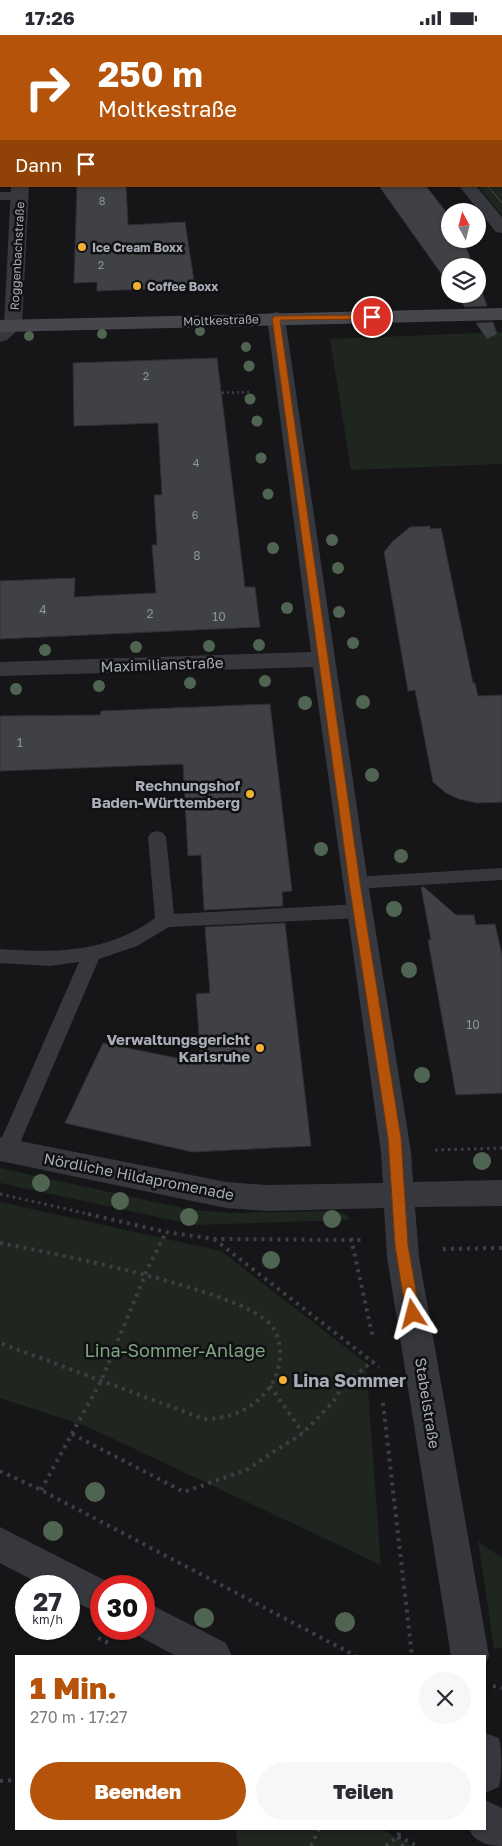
<!DOCTYPE html>
<html lang="de">
<meta charset="utf-8">
<style>
:root{--surface:#fff;--page:#f7f7f7;--text:#2b2b33;--muted:#7c7c81;--accent:#b45309}
body{margin:0;font-family:"Golos Text",sans-serif;background:var(--page);color:var(--text);height:100vh;display:flex;flex-direction:column;font-size:19px;white-space:nowrap}
*{box-sizing:border-box;margin:0}
p{font-size:16px;color:var(--muted)}
.icon{flex:none;width:28px;height:28px;fill:none;stroke:currentColor;stroke-width:2;stroke-linecap:round;stroke-linejoin:round}
.map{position:relative;flex:1;overflow:hidden}
.drawer{position:absolute;left:15px;top:1620px;width:471px;height:175px;display:flex;flex-direction:column;background:var(--surface);border-radius:0px;box-shadow:0 1px 4px #0004}
.drawer>*{flex:none}
.top-card{position:absolute;left:0px;top:0px;width:502px;height:152px;box-shadow:0 1px 4px #0004;background:#b45309;color:#fff;overflow:hidden}
.needle{width:32px;rotate:353deg}
.fabs{position:absolute;left:441px;top:168px;display:grid;gap:10px}
.fabs a{display:grid;place-items:center;width:45px;height:45px;border-radius:50%;background:var(--surface);box-shadow:0 1px 4px #0004;font-size:25px}
.speed{position:absolute;left:15px;top:1540px;display:flex;gap:10px;font-size:25px;font-weight:700;text-align:center}
.speed>*{display:grid;place-content:center;width:65px;height:65px;border-radius:50%;background:var(--surface);box-shadow:0 1px 4px #0004;line-height:1}
.speed small{font-size:12px;font-weight:400}
.speed .limit{border:8px solid #d22;background:#fff;color:#111}
.pin{position:absolute;display:grid;place-items:center;width:42px;height:42px;color:#fff;margin:-21px;border:2px solid #fff;border-radius:50%;box-shadow:0 1px 5px #0007}
.me{position:absolute;width:55px;margin:-28px;rotate:351deg;stroke-linejoin:round;filter:drop-shadow(0 0 4px #0008)}
.turn{display:flex;align-items:center;gap:18px;height:105px;padding:0 15px;font-size:22px}
.turn .icon{width:65px;height:65px;stroke-width:2.5}
.turn b{display:block;font-size:35px;line-height:42px}
.then{display:flex;align-items:center;height:48px;padding:0 15px;background:#0003;gap:10px;font-size:19px}
.round{display:grid;place-items:center;flex:none;width:52px;height:52px;border-radius:26px;background:var(--page)}
.summary{display:flex;align-items:center;justify-content:space-between;height:85px;padding:0 15px}
h1{font-size:30px;font-weight:800;line-height:38px;color:var(--accent)}
.primary-button{display:flex;gap:10px;margin-top:auto;padding:10px 15px}
.primary-button a{flex:1;height:58px;border-radius:30px;background:var(--accent);color:#fff;font-size:20px;font-weight:800;line-height:58px;text-align:center}
.primary-button a+a{background:var(--page);color:var(--text)}
.status{display:flex;justify-content:space-between;align-items:center;height:35px;padding:0 25px;background:var(--surface);direction:ltr}
.status svg{height:14px;fill:currentColor}
.map>svg:first-child{display:block}
.green{fill:#1e261f}
.building{fill:#404145;stroke:#303034}
.lines{fill:none;stroke-linecap:round;stroke-linejoin:round}
.path-far2{stroke:#3d3f44;stroke-width:2.5;stroke-dasharray:2 3;stroke-linecap:butt}
.path-far1{stroke:#3d3f44;stroke-width:3;stroke-dasharray:2.5 4;stroke-linecap:butt}
.path{stroke:#3d3f44;stroke-width:4;stroke-dasharray:3 5;stroke-linecap:butt}
.service{fill:#37383d;fill-rule:evenodd}
.minor{fill:#37383d;fill-rule:evenodd}
.secondary{fill:#45474d;fill-rule:evenodd}
.tram{stroke:#4a4c52;stroke-width:1}
.tree{fill:#506452}
.route{fill:#b45309;stroke:#753606}
.poi-dot{fill:#f2b134;stroke:#111113;stroke-width:2}
.labels{text-anchor:middle;dominant-baseline:central;stroke-width:5;stroke-linejoin:round;paint-order:stroke}
.far-number-label{font-size:11px;fill:#8e929b}
.far-poi-label{font-size:12px;font-weight:bold;fill:#a8adb8;stroke:#111113;text-anchor:start}
.far-street-label{font-size:12px;fill:#a8adb8;stroke:#111113}
.number-label{font-size:12px;fill:#8e929b}
.street-label{font-size:15px;fill:#a8adb8;stroke:#111113}
.poi-label{font-size:15px;font-weight:bold;fill:#a8adb8;stroke:#111113;text-anchor:end}
.near-park-label{font-size:18px;fill:#7fa381;stroke:#111113}
.near-poi-label{font-size:18px;font-weight:bold;fill:#a8adb8;stroke:#111113;text-anchor:start}
</style>
<div class="status"><b>17:26</b><svg viewBox="0 0 49 12"><path d="M0 12V9h3v3zM5 12V6h3v6zM10 12V3h3v9zM15 12V0h3v12zM26 1h20v11H26zM47 4h2v5h-2z"/></svg></div>
<div class="map">
<svg width="502" height="1811" viewBox="0 0 502 1811">
<rect width="100%" height="100%" fill="#161618"/>
<g class="green">
<path d="M502,79V180L478,151H501Z"/>
<path d="M502,297V429L351,435L330,304Z"/>
<path d="M0,1133L187,1174L229,1178L334,1176L347,1180L349,1185L195,1190L0,1148Z"/>
<path d="M0,1167L221,1216L366,1328L381,1530L88,1392L0,1363Z"/>
<path d="M478,1506L502,1523V1613L494,1614Z"/>
<path d="M235,1794H382L412,1811H238Z"/>
</g>
<g class="building">
<path d="M77,151H126L128,190L185,187L195,252L97,256V247L74,248Z"/>
<path d="M379,151H426L450,182V204H463L473,231H450V251Z"/>
<path d="M478,245L487,271L465,272L455,259H478Z"/>
<path d="M493,287L497,299L487,304L476,288Z"/>
<path d="M217,323L245,552H255L260,592L0,604V546L75,543L74,562L156,558L152,510H157L154,460H162L158,388L74,391L73,328Z"/>
<path d="M430,491V494L441,493L473,648H475L478,661L502,660V767L477,768L459,764L446,758L433,747L415,655L408,656L384,517L393,506L410,492Z"/>
<path d="M270,669L292,856L282,857L283,871L204,875L201,820L188,821L183,729L0,736V681L100,680L101,676Z"/>
<path d="M421,852H424L456,880H474L476,890L495,889L502,920V1058L456,1060L428,905H431Z"/>
<path d="M285,888L311,1111L192,1117L65,1088L103,1008L201,1028L196,959L210,958L205,892Z"/>
</g>
<g class="lines">
<path class="path-far2" d="M212,358L252,357"/>
<g class="path-far1">
<path d="M435,1115L502,1113"/>
<path d="M0,1159L93,1180"/>
</g>
<g class="path">
<path d="M88,1179L166,1197L214,1204L362,1205"/>
<path d="M351,1203L373,1303"/>
<path d="M214,1204L379,1332"/>
<path d="M0,1208C68,1221 137,1236 204,1257C226,1265 251,1272 269,1288C285,1303 282,1335 270,1352C254,1374 230,1384 204,1384L0,1308"/>
<path d="M443,1214L502,1213"/>
<path d="M270,1351L303,1398"/>
<path d="M383,1368L412,1621"/>
<path d="M72,1399L184,1457L246,1435L303,1398L333,1367L344,1349L373,1326"/>
<path d="M0,1436L41,1455L356,1621"/>
<path d="M41,1455L101,1346L148,1233L166,1197"/>
<path d="M98,1603L111,1609"/>
<path d="M493,1651L502,1653"/>
<path d="M0,1746L16,1745"/>
<path d="M398,1801L417,1811"/>
<path d="M398,1802L403,1811"/>
<path d="M311,1811L319,1794"/>
<path d="M386,1811L398,1801L401,1794"/>
</g>
<g class="service">
<rect x="0" y="81" width="1" height="6"/>
<path d="M0,157H20L26,161L20,165H0Z"/>
<path d="M157,796L163,798L166,802L174,879L359,869L366,871L368,876L366,881L359,883L169,892L137,911L99,924L17,1115L14,1121L7,1123L0,1121V1107L79,927L50,931L0,928V914C56,918 107,918 155,883L148,802L151,798Z"/>
<path d="M502,833V845L355,854L349,852L346,848L349,844L355,842Z"/>
</g>
<g class="minor">
<rect x="20" y="0" width="14" height="1"/>
<rect x="335" y="0" width="15" height="1"/>
<rect x="446" y="0" width="15" height="1"/>
<path d="M501,48L502,49V59H501Z"/>
<path d="M11,151H29L22,291L7,305L0,307V292L4,289Z"/>
<path d="M459,151H476L502,182V198L496,197Z"/>
<path d="M276,277L283,279L285,283L368,848L411,1117L413,1147L502,1145V1171L415,1172L419,1222L489,1621L485,1630V1621H451L387,1222L384,1173L267,1176L226,1173L0,1126V1102L226,1147L267,1150L383,1148L381,1117L313,632L0,641V627L311,617L267,283L269,279Z"/>
<path d="M0,1492L114,1550L115,1551H101V1579L69,1564V1551H44L0,1528Z"/>
<path d="M144,1566L226,1608L232,1621H176L131,1597L130,1594H144Z"/>
<path d="M485,1698L499,1703C502,1717 502,1738 499,1752L485,1758Z"/>
<path d="M485,1765L502,1773V1811C489,1811 474,1807 469,1794H485Z"/>
</g>
<path class="secondary" d="M502,273V285L0,297V285Z"/>
<path class="tram" d="M488,151L502,168"/>
</g>
<g class="tree">
<circle cx="200" cy="296" r="5"/>
<circle cx="102" cy="299" r="5"/>
<circle cx="29" cy="301" r="5"/>
<circle cx="246" cy="312" r="5"/>
<circle cx="249" cy="331" r="5.5"/>
<circle cx="250" cy="364" r="5.5"/>
<circle cx="257" cy="386" r="5.5"/>
<circle cx="261" cy="423" r="5.5"/>
<circle cx="268" cy="459" r="5.5"/>
<circle cx="332" cy="505" r="6"/>
<circle cx="273" cy="513" r="6"/>
<circle cx="338" cy="533" r="6"/>
<circle cx="287" cy="573" r="6"/>
<circle cx="339" cy="577" r="6"/>
<circle cx="353" cy="608" r="6"/>
<circle cx="259" cy="610" r="6"/>
<circle cx="209" cy="611" r="6"/>
<circle cx="136" cy="612" r="6"/>
<circle cx="45" cy="615" r="6"/>
<circle cx="265" cy="646" r="6"/>
<circle cx="190" cy="648" r="6"/>
<circle cx="99" cy="651" r="6"/>
<circle cx="16" cy="654" r="6"/>
<circle cx="363" cy="667" r="7"/>
<circle cx="305" cy="668" r="7"/>
<circle cx="372" cy="740" r="7"/>
<circle cx="321" cy="814" r="7"/>
<circle cx="401" cy="821" r="7"/>
<circle cx="394" cy="874" r="8"/>
<circle cx="409" cy="935" r="8"/>
<circle cx="422" cy="1040" r="8"/>
<circle cx="482" cy="1126" r="9"/>
<circle cx="41" cy="1148" r="9"/>
<circle cx="120" cy="1166" r="9"/>
<circle cx="189" cy="1182" r="9"/>
<circle cx="332" cy="1184" r="9"/>
<circle cx="271" cy="1225" r="9"/>
<circle cx="95" cy="1457" r="10"/>
<circle cx="53" cy="1496" r="10"/>
<circle cx="204" cy="1583" r="10"/>
<circle cx="345" cy="1587" r="10"/>
</g>
<path class="route" d="M372,280L376,282L374,284L280,285L360,848L401,1103L408,1210L420,1279L418,1283H408L406,1279L395,1210L388,1103L349,848L272,283L276,281Z"/>
<g class="poi-dot">
<circle cx="82" cy="212" r="5"/>
<circle cx="137" cy="251" r="5"/>
<circle cx="250" cy="759" r="5"/>
<circle cx="260" cy="1013" r="5"/>
<circle cx="283" cy="1345" r="5"/>
</g>
<g class="labels">
<g class="far-number-label">
<text x="102" y="165">8</text>
<text x="101" y="229">2</text>
<text x="146" y="340">2</text>
<text x="196" y="427">4</text>
<text x="195" y="479">6</text>
</g>
<g class="far-poi-label">
<text x="92" y="212">Ice Cream Boxx</text>
<text x="147" y="251">Coffee Boxx</text>
</g>
<g class="far-street-label">
<text transform="translate(17 221) rotate(-87)">Roggenbachstraße</text>
<text transform="translate(221 285) rotate(-2)">Moltkestraße</text>
</g>
<g class="number-label">
<text x="197" y="520">8</text>
<text x="43" y="574">4</text>
<text x="150" y="578">2</text>
<text x="219" y="581">10</text>
<text x="20" y="707">1</text>
<text x="473" y="989">10</text>
</g>
<g class="street-label">
<text transform="translate(162 629) rotate(-2)">Maximilianstraße</text>
<text transform="translate(139 1141) rotate(11)">Nördliche Hildapromenade</text>
<text transform="translate(428 1368) rotate(81)">Stabelstraße</text>
</g>
<g class="poi-label">
<text x="240" y="750">Rechnungshof<tspan x="240" dy="17">Baden-Württemberg</tspan></text>
<text x="250" y="1004">Verwaltungsgericht<tspan x="250" dy="17">Karlsruhe</tspan></text>
</g>
<g class="near-park-label">
<text x="175" y="1315">Lina-Sommer-Anlage</text>
</g>
<g class="near-poi-label">
<text x="293" y="1345">Lina Sommer</text>
</g>
</g>
</svg>
<div class="fabs">
<a><svg class="needle" viewBox="-14 -14 28 28"><path d="M0-13l5 13h-10z" fill="#e53935"/><path d="M0 13l5-13h-10z" fill="#7c7c81"/></svg></a>
<a><svg class="icon" aria-label="layers" viewBox="0 0 24 24"><path d="M12 4l9 5-9 5-9-5zM3 14l9 5 9-5"/></svg></a>
</div>
<div class="speed"><div>27<small>km/h</small></div><div class="limit">30</div></div>
<div class="pin" style="left:372px;top:282px;background:#d93025"><svg class="icon" aria-label="arrive" viewBox="0 0 24 24"><path d="M6 21V4h12l-3 4 3 4H6"/></svg></div>
<svg class="me" style="left:413px;top:1279px" viewBox="-20 -20 40 40"><path d="M0-17L14 15 0 8-14 15z" fill="#b45309" stroke="#fff" stroke-width="4"/></svg>
<div class="top-card">
<div class="turn"><svg class="icon" aria-label="right" viewBox="0 0 24 24"><path d="M7 20v-9h11M14 6l5 5-5 5"/></svg><div><b>250 m</b>Moltkestraße</div></div>
<div class="then">Dann<svg class="icon" aria-label="arrive" viewBox="0 0 24 24"><path d="M6 21V4h12l-3 4 3 4H6"/></svg></div>
</div>
<section class="drawer">
<div class="summary"><div><h1>1 Min.</h1><p>270 m · 17:27</p></div><a class="round"><svg class="icon" aria-label="close" viewBox="0 0 24 24"><path d="M6 6l12 12M18 6L6 18"/></svg></a></div>
<div class="primary-button"><a>Beenden</a><a>Teilen</a></div>
</section>
</div>
